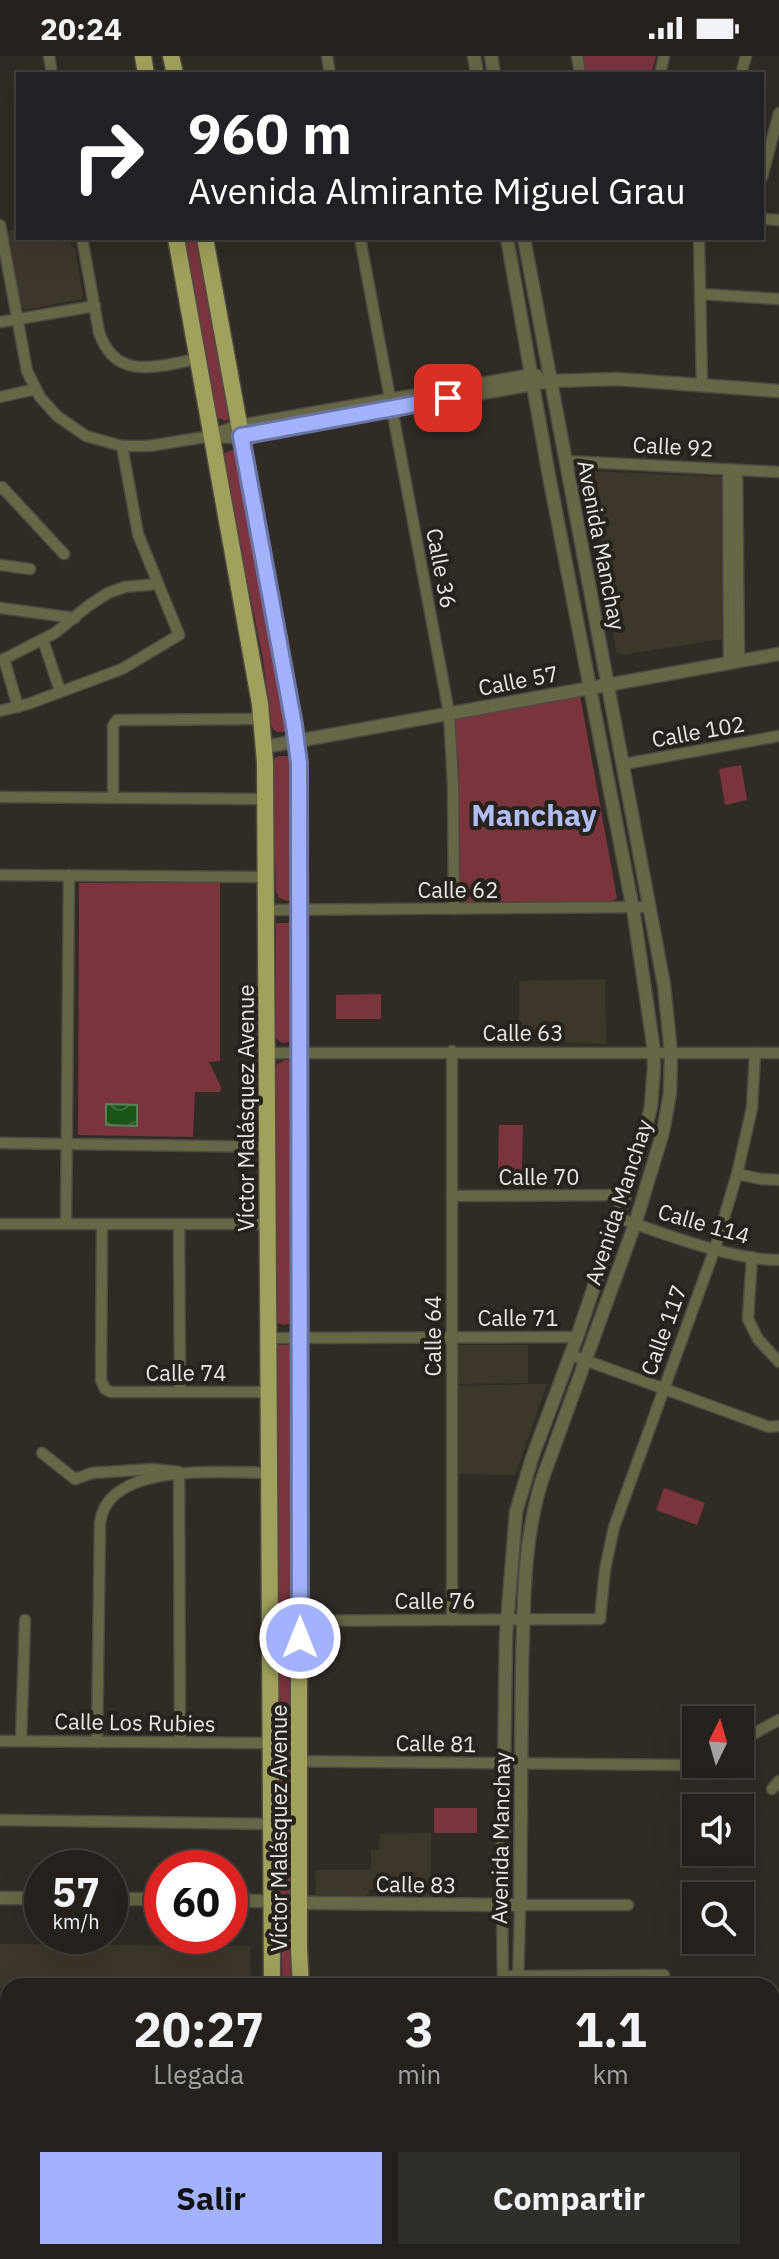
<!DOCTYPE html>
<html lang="es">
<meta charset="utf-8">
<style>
:root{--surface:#24211c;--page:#302e29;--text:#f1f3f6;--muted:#a3a3a3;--line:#413e3b;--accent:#a3b2fd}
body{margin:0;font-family:"IBM Plex Sans",sans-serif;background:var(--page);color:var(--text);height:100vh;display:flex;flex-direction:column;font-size:30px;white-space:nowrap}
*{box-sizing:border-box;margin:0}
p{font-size:26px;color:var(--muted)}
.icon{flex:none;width:44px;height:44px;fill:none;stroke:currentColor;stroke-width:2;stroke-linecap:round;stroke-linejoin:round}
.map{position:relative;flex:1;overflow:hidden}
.side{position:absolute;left:0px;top:1922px;width:780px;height:282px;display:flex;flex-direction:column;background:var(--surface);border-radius:24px 24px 0 0;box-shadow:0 8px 32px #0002,0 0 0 2px var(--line)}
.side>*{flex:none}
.banner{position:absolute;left:16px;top:16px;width:748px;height:168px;border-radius:0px;box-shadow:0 8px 32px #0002,0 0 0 2px var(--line);background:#202124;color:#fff;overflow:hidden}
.needle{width:52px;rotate:5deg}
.buttons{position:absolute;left:682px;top:1650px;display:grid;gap:16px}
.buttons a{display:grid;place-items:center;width:72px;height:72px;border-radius:0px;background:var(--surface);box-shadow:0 8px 32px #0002,0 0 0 2px var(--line);font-size:40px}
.speed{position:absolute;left:24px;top:1794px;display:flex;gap:16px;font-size:40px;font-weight:700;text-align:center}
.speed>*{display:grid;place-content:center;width:104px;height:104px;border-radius:50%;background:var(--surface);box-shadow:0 8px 32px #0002,0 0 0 2px var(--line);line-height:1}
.speed small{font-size:20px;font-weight:400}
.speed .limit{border:12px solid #d22;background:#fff;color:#111}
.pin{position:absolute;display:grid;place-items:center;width:68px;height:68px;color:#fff;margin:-34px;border-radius:16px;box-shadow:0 4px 12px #0006}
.me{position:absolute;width:88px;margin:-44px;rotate:0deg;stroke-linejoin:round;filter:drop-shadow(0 0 6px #0008)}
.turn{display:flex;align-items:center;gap:28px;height:168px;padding:0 40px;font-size:36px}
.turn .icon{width:104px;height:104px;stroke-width:2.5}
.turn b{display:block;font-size:56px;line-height:68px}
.eta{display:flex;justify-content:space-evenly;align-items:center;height:136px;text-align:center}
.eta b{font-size:48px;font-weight:700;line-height:56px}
.primary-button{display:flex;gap:16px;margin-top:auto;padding:16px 40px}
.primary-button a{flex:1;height:92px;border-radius:0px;background:var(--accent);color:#111;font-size:32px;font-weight:700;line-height:92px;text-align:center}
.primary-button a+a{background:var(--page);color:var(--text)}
.status{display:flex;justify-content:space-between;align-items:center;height:56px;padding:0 40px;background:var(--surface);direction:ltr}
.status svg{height:22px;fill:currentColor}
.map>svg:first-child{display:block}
.built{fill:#3d362a}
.green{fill:#79343e}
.water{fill:url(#water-waves);stroke:#587f55;stroke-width:2}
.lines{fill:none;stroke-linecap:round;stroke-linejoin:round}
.minor-casing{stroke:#4e4a43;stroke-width:13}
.tertiary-casing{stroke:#4e4a43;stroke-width:15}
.primary-casing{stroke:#4e4a43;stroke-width:19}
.minor{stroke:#666747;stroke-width:10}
.tertiary{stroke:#666747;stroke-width:12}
.primary{stroke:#9fa15c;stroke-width:16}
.route-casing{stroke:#6a74a4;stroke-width:20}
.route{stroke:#a3b2fd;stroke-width:14}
.labels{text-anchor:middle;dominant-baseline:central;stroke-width:8;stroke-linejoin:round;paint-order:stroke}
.street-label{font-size:22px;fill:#e9e7e2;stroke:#26221c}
.district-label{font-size:30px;font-weight:bold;fill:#b1bdf5;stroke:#26221c}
</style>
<div class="status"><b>20:24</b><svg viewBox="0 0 49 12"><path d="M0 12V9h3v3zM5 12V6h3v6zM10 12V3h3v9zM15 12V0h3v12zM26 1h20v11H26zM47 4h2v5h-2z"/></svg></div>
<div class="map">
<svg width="779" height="2203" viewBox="0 0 779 2203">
<defs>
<pattern id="water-waves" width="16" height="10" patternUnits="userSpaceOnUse" patternTransform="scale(2)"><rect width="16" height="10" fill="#1a5318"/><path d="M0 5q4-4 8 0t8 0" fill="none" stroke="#3b6c39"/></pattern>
</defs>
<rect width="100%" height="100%" fill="#302c25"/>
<g class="built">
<path d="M18,173V182H70L71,190L75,192L83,240L81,243L26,254L21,251L6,175Z"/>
<path d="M590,415L723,421L722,583L623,599L616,596Z"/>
<path d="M605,923L606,988L531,985L530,979L519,977V925Z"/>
<path d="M458,1289H528V1327L458,1328Z"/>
<path d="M528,1328H547L515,1419L459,1418V1330Z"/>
<path d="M431,1777V1841L386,1840L381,1834L371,1833L366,1840L315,1839L316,1814H371V1794H379L380,1778Z"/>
<path d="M0,1888L250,1890L251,1930H8V1932L0,1933Z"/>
</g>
<g class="green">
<path d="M582,0H656L651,18H585Z"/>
<path d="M181,182H201L230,362L226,365L215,361Z"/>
<path d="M232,394L237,395L277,602L287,676H277L273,673L271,667L263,603L223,405V398Z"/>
<path d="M580,639L617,842L613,845L459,846V709L454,662Z"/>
<path d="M279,700H288L292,707L293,843L287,845L279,842L276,835L272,710L275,702Z"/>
<path d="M741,709L747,744L725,749L719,713Z"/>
<path d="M79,827H220V1005L209,1006L221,1031L220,1036H195L193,1081L78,1079Z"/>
<path d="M276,867H294L292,984C286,988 281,988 276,982Z"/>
<path d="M381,938V963H336V939Z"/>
<path d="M285,1004L291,1005L294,1009L291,1267L284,1269L276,1267L274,1260L276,1009Z"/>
<path d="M499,1069H523L522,1114H498Z"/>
<path d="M277,1289H294L295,1552H279Z"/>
<path d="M664,1432L705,1447L697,1469L656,1454Z"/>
<path d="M279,1575H295L291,1690L285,1692L277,1686Z"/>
<path d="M290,1713L294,1716L292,1837L282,1839L278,1833L279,1722L283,1714Z"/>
<rect x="434" y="1752" width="43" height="25"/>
<path d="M297,1860L298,1930H282L281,1861Z"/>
</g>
<path class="water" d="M106,1048L137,1049V1070L106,1069Z"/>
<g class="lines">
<g class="minor-casing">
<g id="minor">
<path d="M49,0L52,18"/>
<path d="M327,0L330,18"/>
<path d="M577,0L580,18"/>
<path d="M660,18L664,0"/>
<path d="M741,18L746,0"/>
<path d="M762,121L779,57"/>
<path d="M762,163L779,164"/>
<path d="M0,169L27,315L40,341L57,360L86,380L122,390H149L211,380"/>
<path d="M82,182L99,276C115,326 158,310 197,303"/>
<path d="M360,182L449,657L453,728L454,853"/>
<path d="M699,182L702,330"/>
<path d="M700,238L779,243"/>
<path d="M0,266L95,250"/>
<path d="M0,341L36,333"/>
<path d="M566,405L779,416"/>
<path d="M728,413L729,607"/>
<path d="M737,414L739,605"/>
<path d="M0,433L2,431L64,498"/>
<path d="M0,509L30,513"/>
<path d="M0,552L75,562"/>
<path d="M43,584L60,635"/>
<path d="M4,603L18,651"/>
<path d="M0,605L55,577L88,550L108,537L125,531L158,528"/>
<path d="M0,655L28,648L122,613L179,579L138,478L122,390"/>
<path d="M624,708L779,680"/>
<path d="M0,741L266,743"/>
<path d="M113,742V670L117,664L262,663"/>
<path d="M0,819L266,821"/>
<path d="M266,854L650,851"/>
<path d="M267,997H779"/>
<path d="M0,1087L267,1091"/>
<path d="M737,1118L761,1123L779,1124"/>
<path d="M452,1140L626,1139"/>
<path d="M619,1162C663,1178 733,1204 779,1204"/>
<path d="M0,1168H268"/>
<path d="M66,1168L69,819"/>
<path d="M102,1168L101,1324L105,1333L111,1336H268"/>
<path d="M179,1168L180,1336"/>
<path d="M752,1201L748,1263L758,1283L779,1306"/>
<path d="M268,1282L577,1281"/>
<path d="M571,1299L769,1371L779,1370"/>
<path d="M42,1397L75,1423L92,1417L152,1413L179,1416L180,1686"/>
<path d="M452,1564V995"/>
<path d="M269,1565L600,1563L605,1513L614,1471L715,1192L737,1118L752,1052L755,997"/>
<path d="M0,1685L270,1687"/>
<path d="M21,1685L25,1564"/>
<path d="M97,1686L100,1467C101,1461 102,1455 106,1449C132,1408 225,1416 268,1417"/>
<path d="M740,1688L751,1679L779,1664"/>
<path d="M270,1705L684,1709L696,1707"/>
<path d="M772,1733L779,1725"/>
<path d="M0,1764L271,1768"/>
<path d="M502,1849L503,1930"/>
<path d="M503,1920L664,1919"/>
<path d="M518,1930L520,1849H628"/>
<path d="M772,2055H779"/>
<path d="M0,2069H8"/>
<path d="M517,2196L518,2203"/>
</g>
</g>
<g class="tertiary-casing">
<g id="tertiary">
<path d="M474,0L477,18"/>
<path d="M491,0L494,18"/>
<path d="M214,379L239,370L532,319L537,320"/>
<path d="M211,380L232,381L550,325L617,323L779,335"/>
<path d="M264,691L779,598"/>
<path d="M0,1842H42"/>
<path d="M110,1843H162"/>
<path d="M230,1844L318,1847L520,1849C521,1770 521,1691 522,1611C524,1549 523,1484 542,1424L635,1168L663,1076L670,1037L671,997L664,929L524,182"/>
<path d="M502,1849L506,1579L516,1456L532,1402L577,1281L641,1092L651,1050L654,1011L653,988L634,859L549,420L507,182"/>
</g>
</g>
<g class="primary-casing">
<g id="primary">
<path d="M143,0L146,18"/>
<path d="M171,0L175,18"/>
<path d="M176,182L260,648L265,707L272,1930"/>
<path d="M205,182L294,669L299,707V1893L301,1930"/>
<path d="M291,2196L292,2203"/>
<path d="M324,2196L325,2203"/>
</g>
</g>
<use href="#minor" class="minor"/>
<use href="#tertiary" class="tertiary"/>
<use href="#primary" class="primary"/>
</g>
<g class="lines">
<g class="route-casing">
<path id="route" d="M300,1582L299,707L294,669L241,380L448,342"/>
</g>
<use href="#route" class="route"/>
</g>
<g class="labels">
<g class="street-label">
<text transform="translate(673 390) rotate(3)">Calle 92</text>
<text transform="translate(602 489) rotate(79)">Avenida Manchay</text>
<text transform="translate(442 512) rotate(79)">Calle 36</text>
<text transform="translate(518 624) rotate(-11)">Calle 57</text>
<text transform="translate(698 675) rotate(-10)">Calle 102</text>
<text x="458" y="833">Calle 62</text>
<text x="523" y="976">Calle 63</text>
<text transform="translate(245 1052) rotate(-90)">Víctor Malásquez Avenue</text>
<text x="539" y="1120">Calle 70</text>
<text transform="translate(618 1146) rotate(-72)">Avenida Manchay</text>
<text transform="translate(704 1167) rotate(16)">Calle 114</text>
<text x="518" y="1261">Calle 71</text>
<text transform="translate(663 1274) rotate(-70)">Calle 117</text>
<text transform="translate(432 1280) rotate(-90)">Calle 64</text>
<text x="186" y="1316">Calle 74</text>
<text x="435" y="1544">Calle 76</text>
<text transform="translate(135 1666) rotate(1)">Calle Los Rubies</text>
<text transform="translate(436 1687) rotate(1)">Calle 81</text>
<text transform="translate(278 1772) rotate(-90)">Víctor Malásquez Avenue</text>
<text transform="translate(500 1782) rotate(-89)">Avenida Manchay</text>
<text transform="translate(416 1828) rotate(1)">Calle 83</text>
</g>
<g class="district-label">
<text x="534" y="758">Manchay</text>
</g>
</g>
</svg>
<div class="buttons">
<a><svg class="needle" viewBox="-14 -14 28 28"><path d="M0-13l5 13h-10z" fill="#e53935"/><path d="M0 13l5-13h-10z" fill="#a3a3a3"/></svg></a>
<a><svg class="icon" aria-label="sound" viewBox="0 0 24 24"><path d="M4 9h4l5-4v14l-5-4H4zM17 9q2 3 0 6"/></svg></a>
<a><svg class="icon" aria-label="search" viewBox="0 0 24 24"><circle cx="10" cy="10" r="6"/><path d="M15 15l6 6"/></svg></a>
</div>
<div class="speed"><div>57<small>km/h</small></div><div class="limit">60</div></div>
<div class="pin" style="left:448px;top:342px;background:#d93025"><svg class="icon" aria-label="arrive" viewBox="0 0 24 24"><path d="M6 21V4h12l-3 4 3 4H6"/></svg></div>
<svg class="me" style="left:300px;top:1582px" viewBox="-20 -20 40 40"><circle r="17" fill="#a3b2fd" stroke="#fff" stroke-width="3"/><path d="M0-11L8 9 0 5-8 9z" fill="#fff"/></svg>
<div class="banner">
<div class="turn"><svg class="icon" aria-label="right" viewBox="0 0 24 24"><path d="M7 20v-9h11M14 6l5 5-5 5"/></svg><div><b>960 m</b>Avenida Almirante Miguel Grau</div></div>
</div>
<section class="side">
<div class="eta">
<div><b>20:27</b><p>Llegada</p></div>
<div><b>3</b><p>min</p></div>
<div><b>1.1</b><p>km</p></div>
</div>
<div class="primary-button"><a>Salir</a><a>Compartir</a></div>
</section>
</div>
